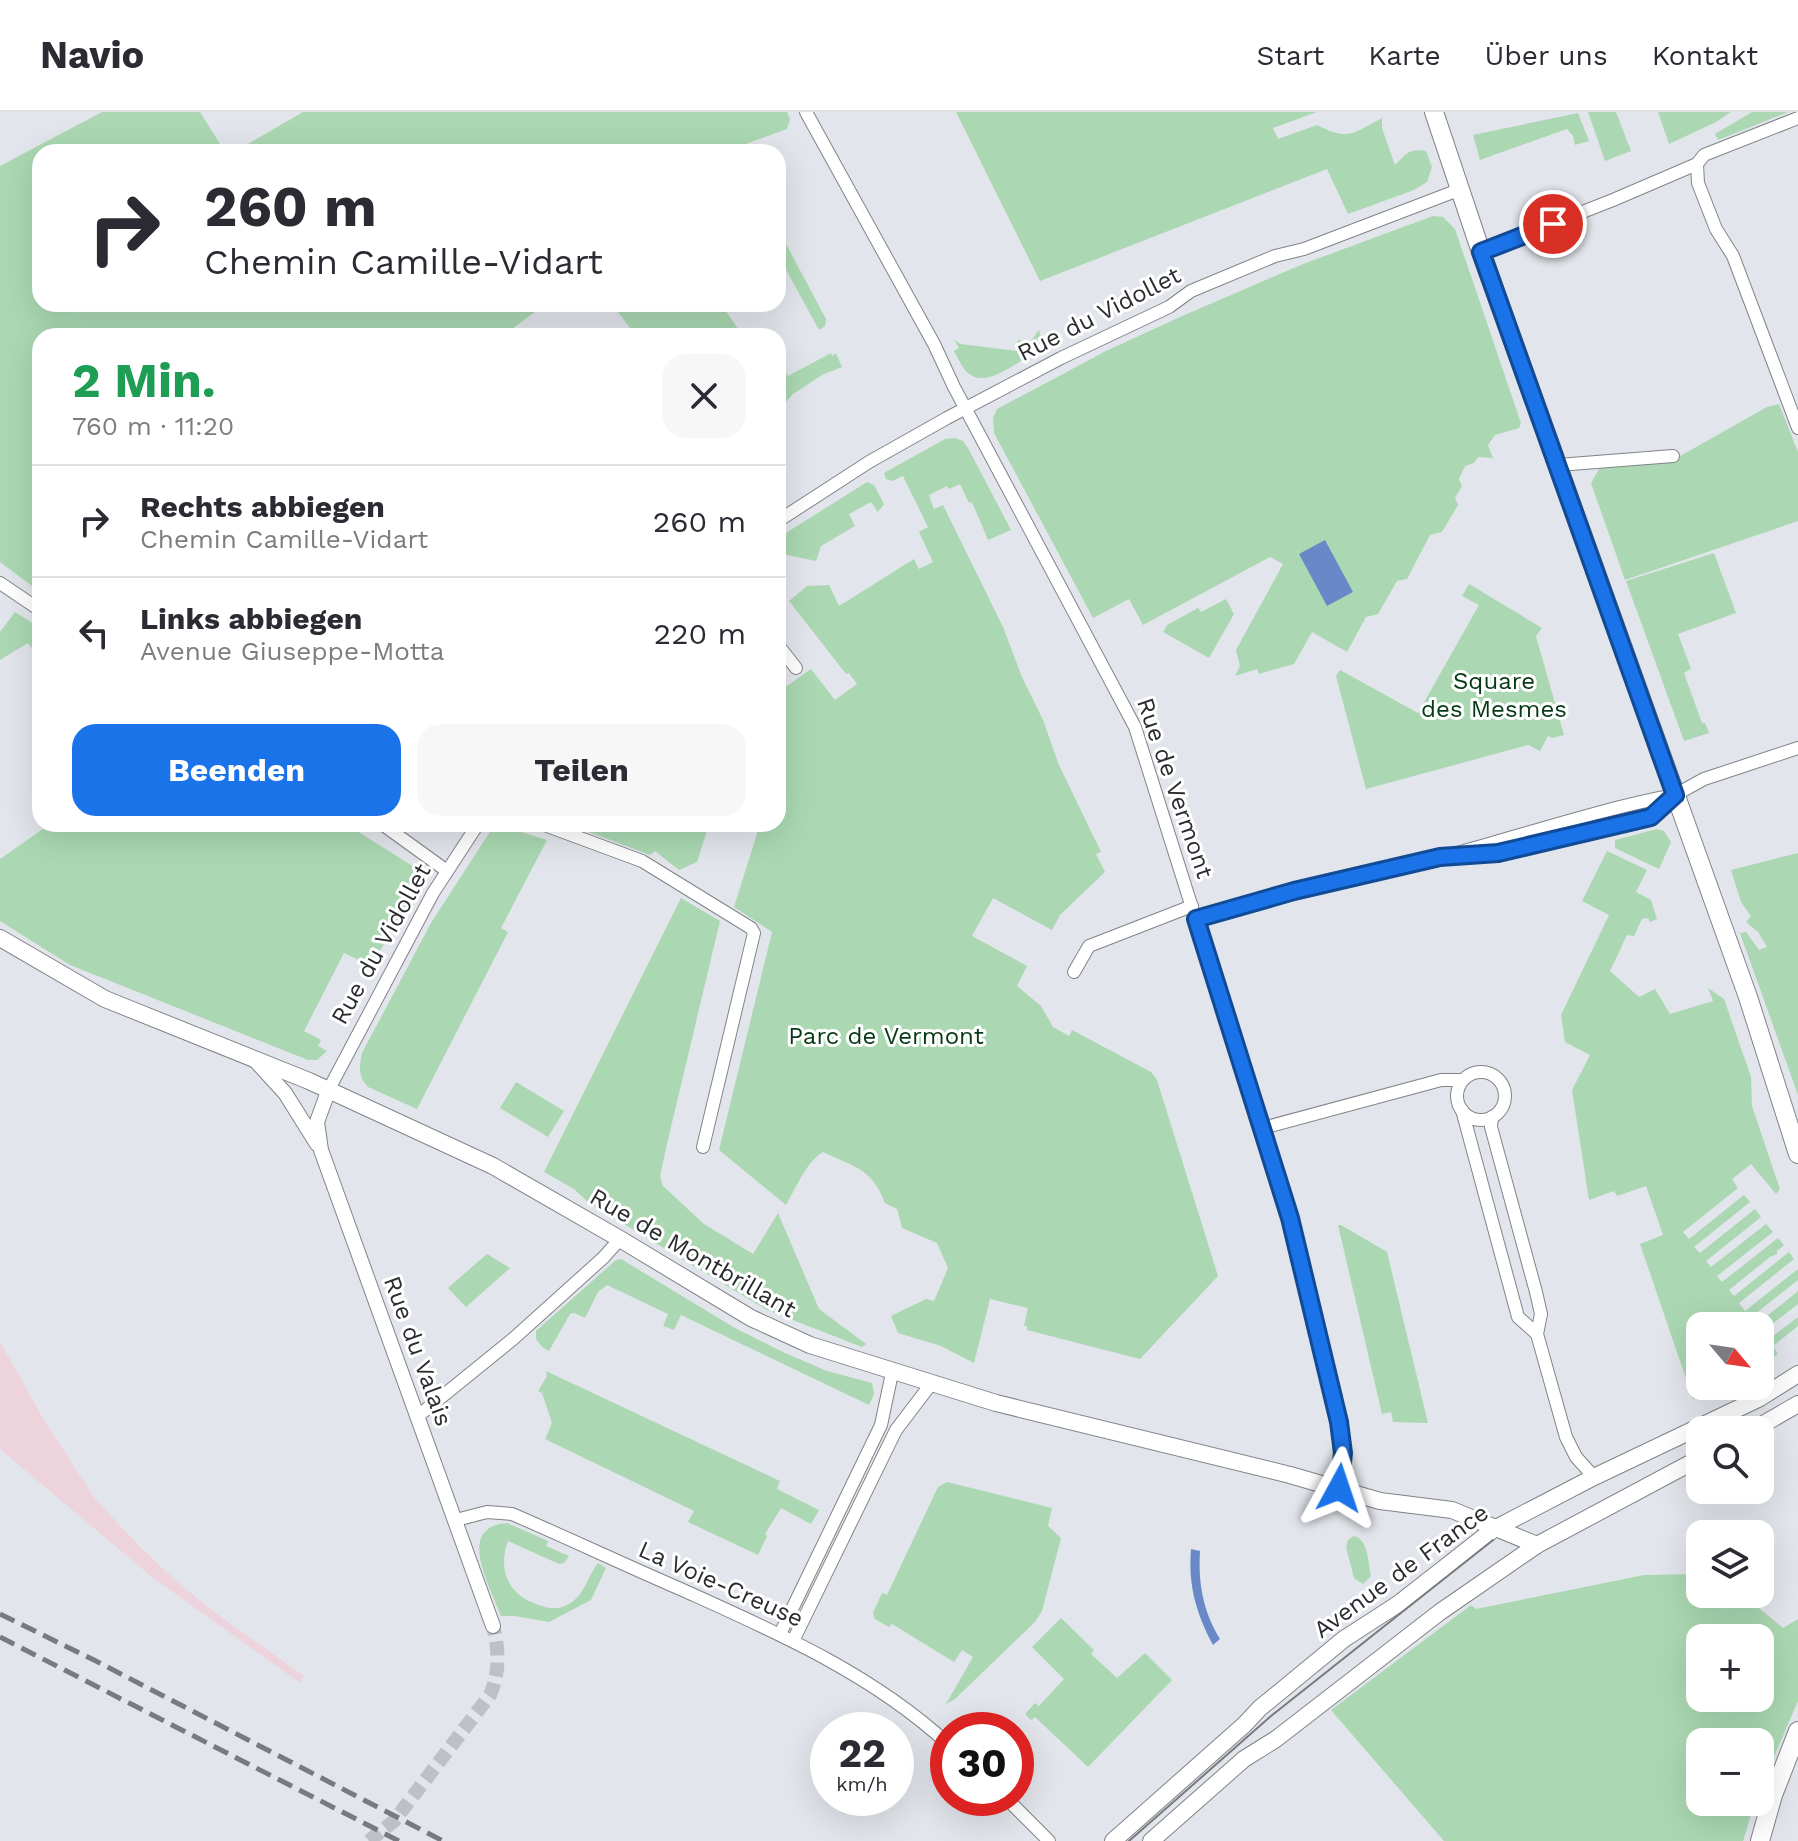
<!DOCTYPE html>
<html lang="de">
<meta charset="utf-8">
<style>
:root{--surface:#fff;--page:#f7f7f7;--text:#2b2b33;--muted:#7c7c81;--line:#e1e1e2;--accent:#1a73e8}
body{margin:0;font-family:"Work Sans",sans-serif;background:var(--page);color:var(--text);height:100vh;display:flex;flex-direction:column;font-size:30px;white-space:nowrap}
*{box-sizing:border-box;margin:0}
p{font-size:26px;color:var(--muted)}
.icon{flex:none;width:44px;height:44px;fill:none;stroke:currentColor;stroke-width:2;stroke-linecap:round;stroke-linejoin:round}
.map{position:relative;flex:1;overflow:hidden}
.side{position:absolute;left:32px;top:216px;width:754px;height:504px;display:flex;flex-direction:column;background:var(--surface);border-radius:24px;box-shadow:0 8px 32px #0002}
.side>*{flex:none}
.guide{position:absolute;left:32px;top:32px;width:754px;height:168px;border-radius:24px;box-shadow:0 8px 32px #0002;background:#fff;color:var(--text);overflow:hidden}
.needle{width:52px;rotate:119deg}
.tools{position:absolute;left:1686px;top:1200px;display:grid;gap:16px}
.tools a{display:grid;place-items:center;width:88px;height:88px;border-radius:16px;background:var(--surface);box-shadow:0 8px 32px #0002;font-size:40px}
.speed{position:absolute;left:810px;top:1600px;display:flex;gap:16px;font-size:40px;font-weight:700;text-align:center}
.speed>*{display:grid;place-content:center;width:104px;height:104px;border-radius:50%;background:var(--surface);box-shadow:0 8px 32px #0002;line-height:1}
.speed small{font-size:20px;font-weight:400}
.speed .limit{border:12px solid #d22;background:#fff;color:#111}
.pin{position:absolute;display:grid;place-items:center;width:68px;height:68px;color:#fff;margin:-34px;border:4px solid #fff;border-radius:50%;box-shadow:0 2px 8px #0007}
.me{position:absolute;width:88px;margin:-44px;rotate:5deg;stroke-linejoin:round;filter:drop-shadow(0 0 6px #0008)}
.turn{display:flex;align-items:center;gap:28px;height:168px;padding:0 40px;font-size:36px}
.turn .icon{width:104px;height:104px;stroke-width:2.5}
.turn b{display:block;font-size:56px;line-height:68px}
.round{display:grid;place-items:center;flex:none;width:84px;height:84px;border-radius:24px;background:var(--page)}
.overview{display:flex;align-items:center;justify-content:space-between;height:136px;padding:0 40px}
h1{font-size:48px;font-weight:700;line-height:60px;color:#1e9e55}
.button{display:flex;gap:16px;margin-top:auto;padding:16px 40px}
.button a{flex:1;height:92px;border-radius:24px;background:var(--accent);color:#fff;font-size:32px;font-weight:700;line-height:92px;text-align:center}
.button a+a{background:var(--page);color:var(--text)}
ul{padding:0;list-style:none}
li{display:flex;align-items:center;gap:24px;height:112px;padding:0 40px;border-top:2px solid var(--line)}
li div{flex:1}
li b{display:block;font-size:30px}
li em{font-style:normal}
header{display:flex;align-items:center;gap:48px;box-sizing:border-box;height:112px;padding:0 40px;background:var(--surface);border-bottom:2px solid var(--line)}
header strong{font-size:38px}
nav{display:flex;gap:44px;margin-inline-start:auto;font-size:28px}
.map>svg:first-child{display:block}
.industrial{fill:#edd3dc}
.green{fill:#abd8b2;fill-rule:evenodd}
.water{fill:#6988c7}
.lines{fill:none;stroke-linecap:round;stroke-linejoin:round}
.tertiary-tunnel{stroke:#bdc0c5;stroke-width:14;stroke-dasharray:14 7;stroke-linecap:butt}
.minor-casing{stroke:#818389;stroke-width:14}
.tertiary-casing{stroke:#818389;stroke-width:16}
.secondary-casing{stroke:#818389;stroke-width:18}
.primary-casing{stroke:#818389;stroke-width:20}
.minor{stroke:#fff;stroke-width:12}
.tertiary{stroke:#fff;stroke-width:14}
.secondary{stroke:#fff;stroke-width:16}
.primary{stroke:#fff;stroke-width:18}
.tram{stroke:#787a7e;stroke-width:2}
.rail{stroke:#787a7e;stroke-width:5;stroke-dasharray:16 8;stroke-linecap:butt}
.route-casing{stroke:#114b97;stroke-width:20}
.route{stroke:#1a73e8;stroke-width:14}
.labels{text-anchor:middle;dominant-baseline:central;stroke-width:6;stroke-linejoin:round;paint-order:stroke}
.street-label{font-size:24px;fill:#2b2c2f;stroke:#fff}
.park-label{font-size:24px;fill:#063916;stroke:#fff}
</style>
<header>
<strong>Navio</strong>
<nav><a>Start</a><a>Karte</a><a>Über uns</a><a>Kontakt</a></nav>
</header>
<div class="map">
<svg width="1798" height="1729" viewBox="0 0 1798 1729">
<rect width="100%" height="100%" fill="#e2e5eb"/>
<path class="industrial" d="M0,1230L44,1308L95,1387L139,1434L174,1467L209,1496L304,1564L300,1571L152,1465L0,1337Z"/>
<g class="green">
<path d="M102,0H200L225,40H40V192H545L503,224H40V480L0,450V54Z"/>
<path d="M303,0H787L790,7L787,17L743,33L745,40H234Z"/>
<path d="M956,0H1317L1273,16L1278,27L1317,13C1348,29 1352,22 1382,6V16L1395,53C1406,42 1409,36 1426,39L1432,55L1427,70L1414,78L1348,102L1327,57L1040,169Z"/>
<path d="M1588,0H1616L1631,39L1605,49Z"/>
<path d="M1658,0H1731L1716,10L1669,32Z"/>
<path d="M1752,0H1788L1718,28L1715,22Z"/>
<path d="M1578,1L1589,29L1575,33L1573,24L1567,17L1480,48L1473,23Z"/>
<path d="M1433,104L1443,105L1455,117L1521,311L1519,316L1495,323L1488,333L1493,346L1478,345L1474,351L1465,354L1459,367L1462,374L1455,386L1458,393L1442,420L1430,423L1407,467L1397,469L1378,502L1366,505L1347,540L1312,520L1294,552L1259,562L1257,557L1235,564L1240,554L1236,538L1283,452L1270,445L1143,513L1129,487L1093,506L994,321L993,306L997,297L1106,239L1180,205L1303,152Z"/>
<path d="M778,117L826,207L825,214L819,218L778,143Z"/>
<path d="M612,192H721L743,224H636Z"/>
<path d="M1039,218L1043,232H1030L1032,242C1016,251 985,277 968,261C962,256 958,246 954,239L959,236L954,227L960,232L1017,239L1018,228L1030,230Z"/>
<path d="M831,241L832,244L836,241L842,255L822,263L793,282L778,299V257L782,254L788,264Z"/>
<path d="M1779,292L1798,340V409L1625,468L1591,371L1599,357L1673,348L1767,295Z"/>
<path d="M955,326L963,329L968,336L1011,418L988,428L972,390L969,391L960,372L949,377L947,374L929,383L934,397L943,393L1003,515L1022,565L1043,608L1059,653L1101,740L1096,742L1105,760L1060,803L1052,818L993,786L972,824L1027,854L1017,874L1041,894L1053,915L1069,924L1072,918L1151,960L1157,968L1218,1164L1140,1247L1027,1218V1214H1024L1028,1196L990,1187L974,1251L941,1234L898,1221L891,1204L926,1187L934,1189L948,1156L937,1131L902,1116L897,1097L885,1091C872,1056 854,1055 823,1040C806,1050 796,1076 786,1093L719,1038L772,820L734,795L760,712H778V563L787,574L811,557L835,588L857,572L849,561L846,562L789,489L807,474L829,473L839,494L914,447L919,457L933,450L919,420L928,415L903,364L892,369L886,367L884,361L945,327Z"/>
<path d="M867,370L874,373L884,392L878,400L871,390L849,402L855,414L821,434L816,449L778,441V426Z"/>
<path d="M1714,441L1736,501L1678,522L1691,557L1684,561L1702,611H1705L1709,621L1684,629L1626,469Z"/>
<path d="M1469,472L1542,516L1536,524L1564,623L1552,626L1548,624L1540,639L1528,633L1366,677L1336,564L1340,558L1418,601L1479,493L1462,484Z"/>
<path d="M1226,487L1234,502L1209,546L1163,520L1167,513L1198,496L1201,500Z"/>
<path d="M15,500L40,516V547L28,531L0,548V520Z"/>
<path d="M50,712H346L414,755L419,766L416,778L371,854L344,841L304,919L321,928L318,934L327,939L317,948H308L70,853L0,809V747Z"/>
<path d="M495,712L547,728L501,816L508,820L417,997L368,975C358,964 359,955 362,941L431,811Z"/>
<path d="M568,712H709L697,750L679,758L655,739L650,743Z"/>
<path d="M1657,717L1664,719L1671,730L1659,757L1615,736V728Z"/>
<path d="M1607,739L1647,758L1636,780L1651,788L1657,807L1650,810L1648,806L1642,807L1634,824L1627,823L1610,859L1639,885L1655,877L1670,902L1713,889L1708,876L1724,887L1751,965L1752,994L1780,1077L1776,1082L1751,1052L1732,1067L1738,1076L1683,1120L1689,1127L1744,1083L1750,1090L1694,1135L1700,1141L1755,1097L1761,1105L1706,1149L1711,1155L1766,1112L1773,1120L1717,1164L1722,1170L1778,1126L1784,1133L1777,1139V1142L1770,1145L1729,1178L1734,1184L1789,1140L1794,1147L1739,1191L1745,1199L1798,1157V1168L1750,1206L1756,1213L1798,1179V1192L1762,1220L1768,1228L1798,1205V1214L1773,1234L1778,1242L1760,1254V1214H1700V1274H1720L1693,1287L1640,1132L1663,1123L1646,1074L1617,1084L1614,1079L1589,1088L1572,978L1590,943L1565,930L1561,903L1609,803L1582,789Z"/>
<path d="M1798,741V983L1740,821L1746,820L1759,838L1767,835L1758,820L1746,810L1751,804L1741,790L1731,758Z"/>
<path d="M681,786L720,809L666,1036L660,1064L663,1074L704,1112L753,1142L778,1101L819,1197L866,1232L862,1235L767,1198L589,1091L574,1077L544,1060Z"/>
<path d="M516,970L564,999L548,1025L500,996Z"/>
<path d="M1338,1113H1341L1387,1140L1428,1311L1393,1310L1391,1300L1382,1302Z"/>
<path d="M487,1142L510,1156L466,1195L448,1176Z"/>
<path d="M621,1147L735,1216L785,1241L827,1259L872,1271L874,1282L869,1293L681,1203L674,1218L663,1214L668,1202L607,1173L598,1180L585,1206L574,1201L570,1202L549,1239L542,1235L536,1227V1219L616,1148Z"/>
<path d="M546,1259L780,1369L777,1377L819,1398L811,1412L781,1396L765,1422L767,1424L758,1443L688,1410L694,1399L545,1327L552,1311L542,1281L538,1279L547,1264Z"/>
<path d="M947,1370L1052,1396L1048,1414L1061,1426L1042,1499L1035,1510L955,1587L946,1592L973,1545L962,1538L954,1550L892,1512L889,1515L875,1507L873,1501L882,1481L887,1483L938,1375Z"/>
<path d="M507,1411L548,1429L546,1434L569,1444L564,1451L559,1452L508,1429C497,1459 509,1484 539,1493C550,1497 558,1498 569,1492C585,1483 587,1465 598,1451L606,1456L591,1488L549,1510L515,1504H501C490,1474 455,1415 507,1411Z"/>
<path d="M1354,1424C1369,1428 1368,1451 1371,1464L1363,1472L1354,1466L1346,1435L1348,1428Z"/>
<path d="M1700,1462V1482H1742L1783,1516L1798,1507V1589L1760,1677V1630H1700V1690H1755L1743,1729H1444L1331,1598L1471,1493L1476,1497L1644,1463ZM1700,1526H1760V1586H1700Z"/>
<path d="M1061,1506L1094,1538L1091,1542L1117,1566L1145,1541L1172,1568L1088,1655L1035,1605L1031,1608L1025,1602L1035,1591L1039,1594L1064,1567L1032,1535Z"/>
</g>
<g class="water">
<path d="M1325,428L1353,480L1327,494L1299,442Z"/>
<path d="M1191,1437L1200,1439C1198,1471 1203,1499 1220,1527L1213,1533C1196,1501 1188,1473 1191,1437Z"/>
</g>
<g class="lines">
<path class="tertiary-tunnel" d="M369,1729L394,1709L490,1583C500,1560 499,1538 493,1514"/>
<g class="minor-casing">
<g id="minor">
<path d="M806,0L934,232L954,275L1135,615L1290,1106L1339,1310L1343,1341L1339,1376"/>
<path d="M1697,52L1698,71L1716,117L1733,144L1798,316"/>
<path d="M1481,140L1613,88L1697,52L1704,43L1798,6"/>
<path d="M1558,353L1673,344"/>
<path d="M778,409L869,350L947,306L1061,246L1169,195L1191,179L1275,144L1304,137L1461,77"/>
<path d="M0,471L40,498"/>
<path d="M778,533L796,556"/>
<path d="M382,712L447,759"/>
<path d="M542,712L642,749L751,816L754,821L703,1035"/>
<path d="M1464,744L1498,741L1651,705L1675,683L1704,667L1798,636"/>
<path d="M1196,807C1276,783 1358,767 1439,746C1518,725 1595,698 1675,683"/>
<path d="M1074,860L1089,834L1192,794"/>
<circle cx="1481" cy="984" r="24"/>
<path d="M329,977L433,781L478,712"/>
<path d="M1462,998L1518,1205L1537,1222"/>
<path d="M1492,1005L1491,1015L1536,1180L1541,1202L1537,1222L1566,1325L1576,1345L1594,1365"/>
<path d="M1263,1016L1441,968H1463"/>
<path d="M418,1304L513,1227L603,1146L620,1127"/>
<path d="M456,1408L487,1400L512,1402C570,1427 627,1454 685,1479C778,1521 872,1562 948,1632"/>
<path d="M780,1522L881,1313L892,1261"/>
<path d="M793,1529L896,1318L931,1272"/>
<path d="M1006,1686L1049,1729"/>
</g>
</g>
<g class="tertiary-casing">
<g id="tertiary">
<path d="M253,946L285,981L317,1032"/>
<path d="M329,977L317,1010L321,1038L493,1514"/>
</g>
</g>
<g class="secondary-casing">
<g id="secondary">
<path d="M0,826L105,887L309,969L493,1054L620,1127L751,1206L810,1233L996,1291L1290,1363L1380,1389L1452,1398L1537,1433"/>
<path d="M1753,1318L1798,1292"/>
<path d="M1113,1729L1244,1613L1260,1596L1344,1527L1398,1492L1494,1417L1594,1365L1760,1286L1798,1262"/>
<path d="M1151,1729L1244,1647L1276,1627L1440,1500L1537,1433L1700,1346"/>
</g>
</g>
<g class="primary-casing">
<g id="primary">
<path d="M1434,0L1481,140L1748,885L1798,1042"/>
<path d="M1760,1729L1773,1683L1798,1619"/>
</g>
</g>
<use href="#minor" class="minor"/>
<use href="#tertiary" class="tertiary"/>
<use href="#secondary" class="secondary"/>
<use href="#primary" class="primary"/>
<path class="tram" d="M1129,1729L1271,1604L1493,1428"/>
<g class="rail">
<path d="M0,1502L94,1548L443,1729"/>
<path d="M0,1525L399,1729"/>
</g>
</g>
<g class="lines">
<g class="route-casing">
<path id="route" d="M1339,1376L1343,1341L1339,1310L1290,1106L1196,807L1294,779L1440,745L1498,741L1651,705L1675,683L1481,140L1553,112"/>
</g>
<use href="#route" class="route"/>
</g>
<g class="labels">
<g class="street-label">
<text transform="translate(1099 202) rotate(-27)">Rue du Vidollet</text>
<text transform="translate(1175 676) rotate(71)">Rue de Vermont</text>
<text transform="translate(381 832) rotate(-61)">Rue du Vidollet</text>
<text transform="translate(693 1141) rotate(30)">Rue de Montbrillant</text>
<text transform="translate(418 1239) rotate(70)">Rue du Valais</text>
<text transform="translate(1401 1459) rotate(-36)">Avenue de France</text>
<text transform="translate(721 1472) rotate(24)">La Voie-Creuse</text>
</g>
<g class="park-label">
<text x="1494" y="569">Square<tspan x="1494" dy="28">des Mesmes</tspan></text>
<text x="886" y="924">Parc de Vermont</text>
</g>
</g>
</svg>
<div class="tools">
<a><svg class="needle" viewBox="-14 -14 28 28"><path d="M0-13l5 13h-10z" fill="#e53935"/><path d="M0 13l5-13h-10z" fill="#7c7c81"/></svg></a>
<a><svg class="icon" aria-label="search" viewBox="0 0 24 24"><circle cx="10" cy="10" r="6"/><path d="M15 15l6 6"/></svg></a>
<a><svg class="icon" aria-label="layers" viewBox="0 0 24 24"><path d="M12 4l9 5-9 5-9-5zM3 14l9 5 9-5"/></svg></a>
<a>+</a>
<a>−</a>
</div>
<div class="speed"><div>22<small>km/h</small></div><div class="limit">30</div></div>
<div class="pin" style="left:1553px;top:112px;background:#d93025"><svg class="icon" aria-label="arrive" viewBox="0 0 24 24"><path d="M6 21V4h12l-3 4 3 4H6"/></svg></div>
<svg class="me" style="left:1339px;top:1376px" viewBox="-20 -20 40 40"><path d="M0-17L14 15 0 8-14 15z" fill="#1a73e8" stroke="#fff" stroke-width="4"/></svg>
<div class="guide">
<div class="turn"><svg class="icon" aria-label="right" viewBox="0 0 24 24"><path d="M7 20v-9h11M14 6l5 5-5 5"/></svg><div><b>260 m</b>Chemin Camille-Vidart</div></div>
</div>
<section class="side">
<div class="overview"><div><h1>2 Min.</h1><p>760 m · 11:20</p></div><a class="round"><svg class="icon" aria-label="close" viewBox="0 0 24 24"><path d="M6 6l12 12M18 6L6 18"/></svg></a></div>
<ul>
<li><svg class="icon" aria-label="right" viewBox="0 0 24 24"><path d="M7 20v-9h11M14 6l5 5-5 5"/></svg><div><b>Rechts abbiegen</b><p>Chemin Camille-Vidart</p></div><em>260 m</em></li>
<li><svg class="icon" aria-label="left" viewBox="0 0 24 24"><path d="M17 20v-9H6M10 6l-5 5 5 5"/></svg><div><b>Links abbiegen</b><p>Avenue Giuseppe-Motta</p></div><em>220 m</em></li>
</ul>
<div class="button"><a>Beenden</a><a>Teilen</a></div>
</section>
</div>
